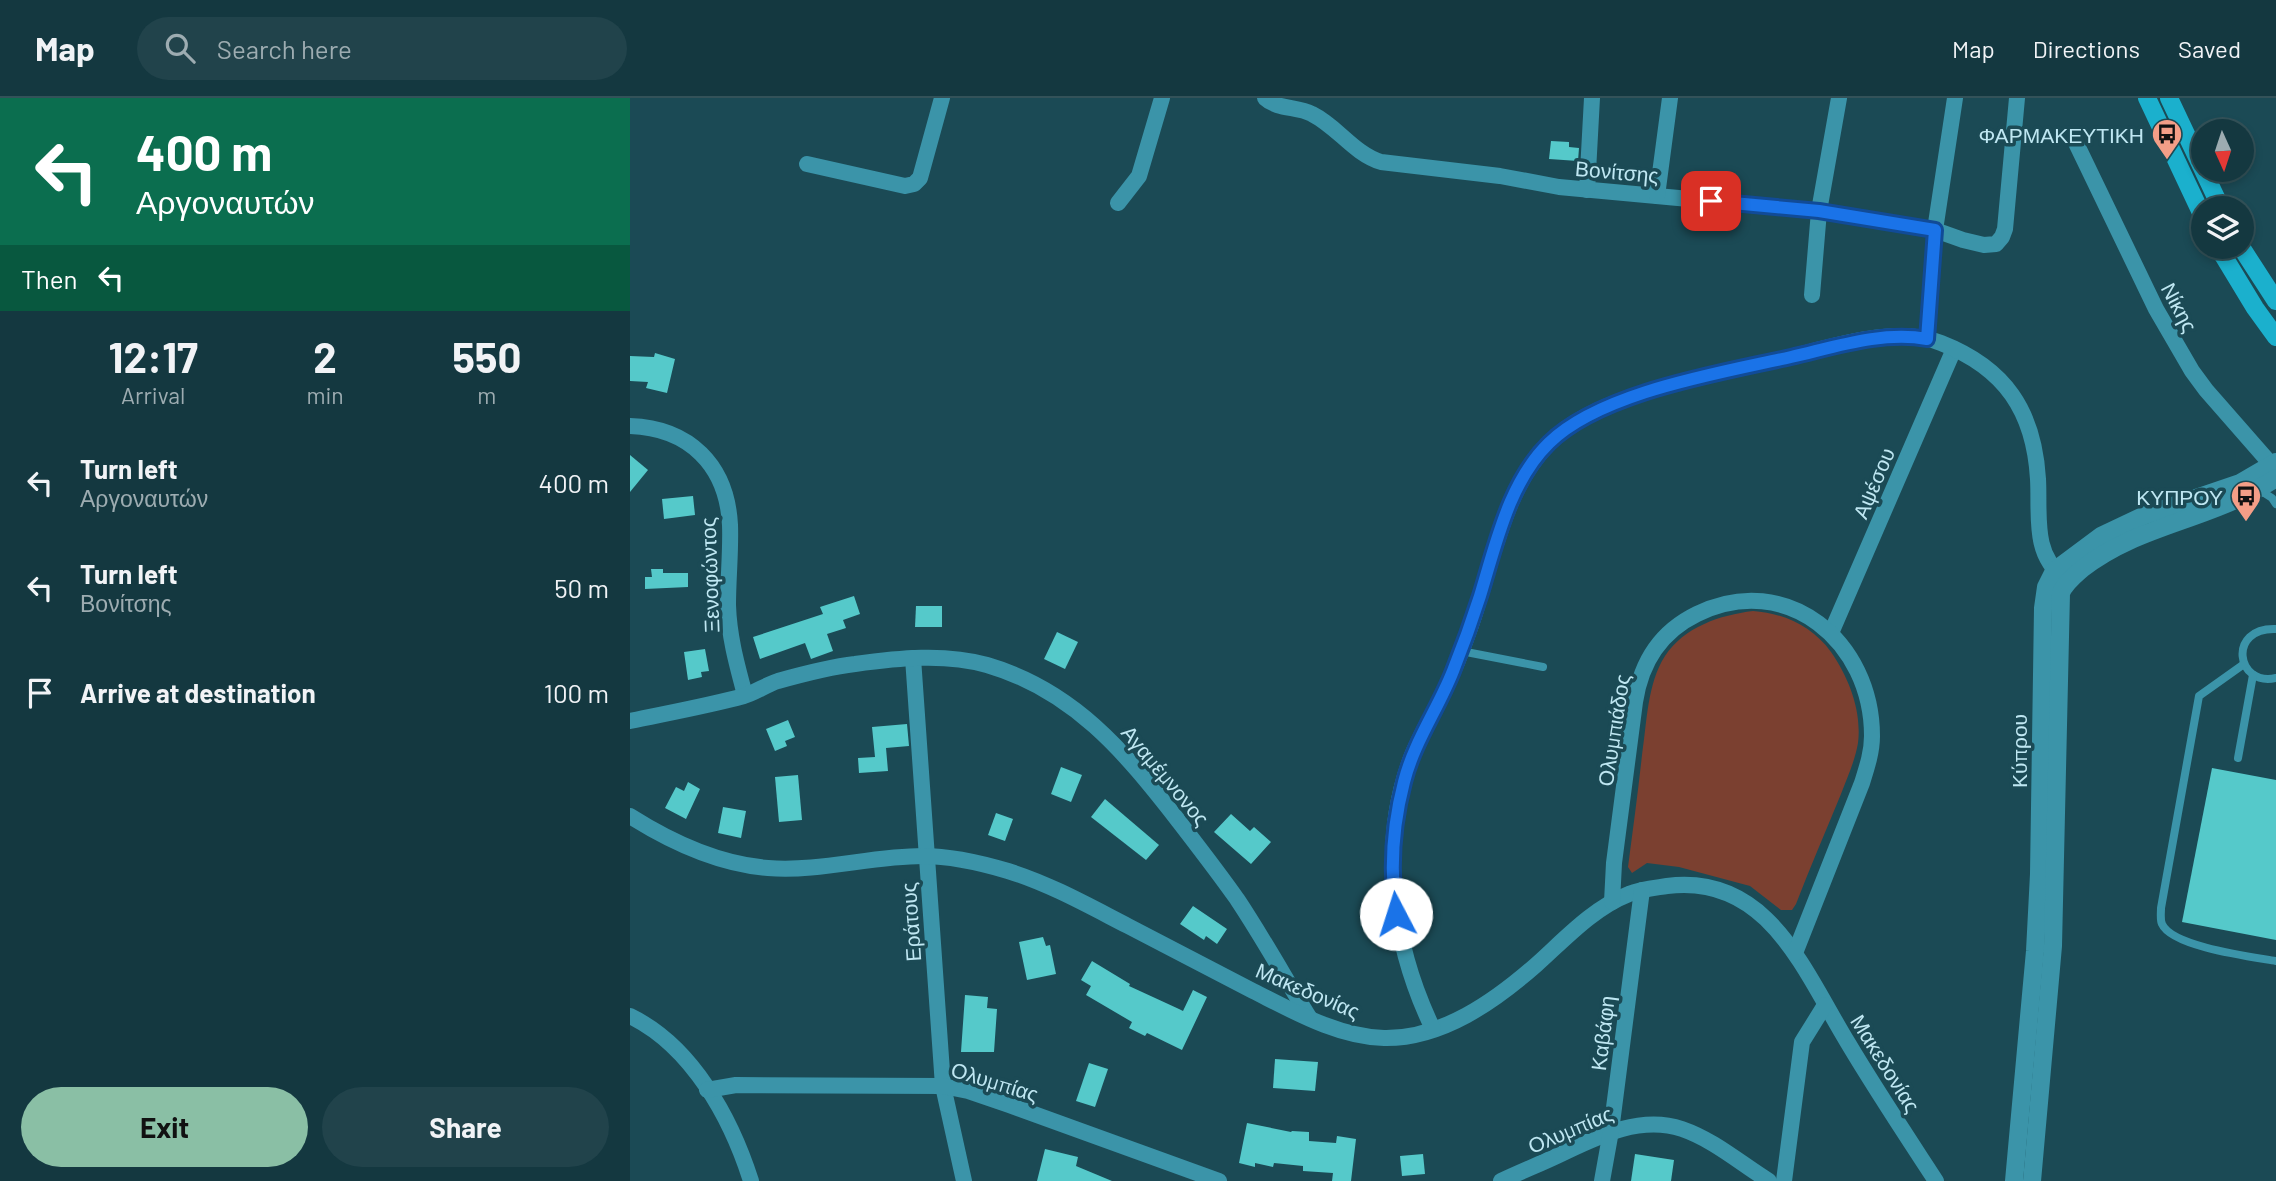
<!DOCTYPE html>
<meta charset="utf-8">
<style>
:root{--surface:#143840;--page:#21434b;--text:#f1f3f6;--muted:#9dacb1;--line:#335259;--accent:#8abfa5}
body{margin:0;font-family:Barlow,sans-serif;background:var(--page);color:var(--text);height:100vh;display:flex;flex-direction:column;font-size:26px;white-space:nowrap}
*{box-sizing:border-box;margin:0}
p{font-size:23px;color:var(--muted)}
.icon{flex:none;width:38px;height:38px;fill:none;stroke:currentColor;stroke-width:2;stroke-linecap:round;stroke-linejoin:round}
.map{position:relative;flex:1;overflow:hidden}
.details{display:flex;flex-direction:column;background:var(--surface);width:630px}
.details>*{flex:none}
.hud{background:#0b6e4f;color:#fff;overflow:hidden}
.needle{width:46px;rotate:177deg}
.controls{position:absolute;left:1561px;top:21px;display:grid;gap:14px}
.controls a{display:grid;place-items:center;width:63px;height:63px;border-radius:50%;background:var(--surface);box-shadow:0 4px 10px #0003,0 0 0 2px var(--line);font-size:35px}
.pin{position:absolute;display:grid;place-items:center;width:60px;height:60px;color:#fff;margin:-30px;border-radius:14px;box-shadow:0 4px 10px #0006}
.me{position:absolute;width:77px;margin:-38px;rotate:355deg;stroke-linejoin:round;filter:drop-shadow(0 0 5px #0008)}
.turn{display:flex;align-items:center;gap:24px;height:147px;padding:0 21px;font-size:32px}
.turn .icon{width:91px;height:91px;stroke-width:2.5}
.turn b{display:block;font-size:49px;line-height:60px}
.then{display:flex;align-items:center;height:66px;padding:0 21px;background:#0003;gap:14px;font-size:26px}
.eta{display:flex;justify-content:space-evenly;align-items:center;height:119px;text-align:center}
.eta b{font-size:42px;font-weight:700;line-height:49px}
.button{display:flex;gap:14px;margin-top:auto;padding:14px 21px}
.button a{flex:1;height:80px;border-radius:42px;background:var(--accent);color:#111;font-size:28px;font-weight:700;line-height:80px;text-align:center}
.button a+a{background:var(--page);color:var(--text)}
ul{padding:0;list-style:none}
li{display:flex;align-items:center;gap:21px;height:105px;padding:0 21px}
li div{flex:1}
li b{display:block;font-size:26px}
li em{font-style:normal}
header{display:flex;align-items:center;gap:42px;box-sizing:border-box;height:98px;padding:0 35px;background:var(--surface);border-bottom:2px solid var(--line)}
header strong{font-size:33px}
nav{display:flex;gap:38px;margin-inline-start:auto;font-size:24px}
.search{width:490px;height:63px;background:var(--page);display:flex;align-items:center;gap:18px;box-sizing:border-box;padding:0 24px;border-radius:38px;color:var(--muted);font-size:26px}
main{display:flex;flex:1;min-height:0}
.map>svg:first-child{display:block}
.green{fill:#7b4030}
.building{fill:#55c9ca}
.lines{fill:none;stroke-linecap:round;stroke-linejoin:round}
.service{stroke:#3b94a9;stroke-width:8}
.minor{stroke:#3b94a9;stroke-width:16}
.secondary{stroke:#3b94a9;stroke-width:18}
.primary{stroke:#1bb0cd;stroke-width:18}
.route-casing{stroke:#114b97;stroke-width:18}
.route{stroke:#1a73e8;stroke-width:12}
.labels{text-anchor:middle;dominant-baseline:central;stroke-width:7;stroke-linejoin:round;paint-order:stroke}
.poi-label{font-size:21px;fill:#bfe7f2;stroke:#1b4a55;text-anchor:end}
.street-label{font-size:21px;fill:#bfe7f2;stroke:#1b4a55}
</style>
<header>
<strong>Map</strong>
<div class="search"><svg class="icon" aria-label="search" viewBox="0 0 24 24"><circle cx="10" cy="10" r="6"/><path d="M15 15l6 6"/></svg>Search here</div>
<nav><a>Map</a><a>Directions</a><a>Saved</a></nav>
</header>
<main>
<section class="details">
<div class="hud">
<div class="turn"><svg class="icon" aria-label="left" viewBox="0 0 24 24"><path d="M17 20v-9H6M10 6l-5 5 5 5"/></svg><div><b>400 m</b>Αργοναυτών</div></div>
<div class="then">Then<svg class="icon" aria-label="left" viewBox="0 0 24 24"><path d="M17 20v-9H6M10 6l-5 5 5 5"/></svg></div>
</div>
<div class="eta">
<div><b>12:17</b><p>Arrival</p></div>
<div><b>2</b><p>min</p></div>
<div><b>550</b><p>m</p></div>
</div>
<ul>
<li><svg class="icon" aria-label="left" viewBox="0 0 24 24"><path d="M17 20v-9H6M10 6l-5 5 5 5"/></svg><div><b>Turn left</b><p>Αργοναυτών</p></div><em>400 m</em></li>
<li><svg class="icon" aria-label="left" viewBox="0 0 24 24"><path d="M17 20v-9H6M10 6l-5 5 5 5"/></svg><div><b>Turn left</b><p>Βονίτσης</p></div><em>50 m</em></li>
<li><svg class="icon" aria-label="arrive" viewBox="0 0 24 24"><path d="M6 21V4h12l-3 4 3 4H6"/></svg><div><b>Arrive at destination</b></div><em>100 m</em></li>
</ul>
<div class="button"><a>Exit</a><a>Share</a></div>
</section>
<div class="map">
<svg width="1646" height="1083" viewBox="0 0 1646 1083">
<rect width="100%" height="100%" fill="#1b4a55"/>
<path class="green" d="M1123,513C1154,515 1183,529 1201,554C1219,580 1232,613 1228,645C1225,663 1217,680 1211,696C1196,733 1180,769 1166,806L1162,812H1151L1120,788L1049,769L1017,765L1002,775L998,769C1003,731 1008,694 1012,657C1017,625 1017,586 1035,558C1054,529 1090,517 1123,513Z"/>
<g class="building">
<path d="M921,43L939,44V49L949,50L948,63L919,61Z"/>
<path d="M25,255L45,261L37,295L16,290L18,284L0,283V258L24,259Z"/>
<path d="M0,357L18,372L0,394Z"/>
<path d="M63,398L65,417L34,421L32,401Z"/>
<path d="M21,471H33V475H58V489L15,491V479H22Z"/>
<path d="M224,498L230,516L213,522L216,530L197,536L203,553L181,561L175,545L130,561L123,539L193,516L190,509Z"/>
<path d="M286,508H312V529H285Z"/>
<path d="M427,534L448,544L435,571L414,561Z"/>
<path d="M75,551L79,573L71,574L72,579L58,582L54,554Z"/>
<path d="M158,622L165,639L155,643L157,648L145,653L136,631Z"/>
<path d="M277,626L279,648L256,650L258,673L229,675L228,660L245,659L242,629Z"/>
<path d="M431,669L452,677L441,704L421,696Z"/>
<path d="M1582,670L1646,682V842L1552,824Z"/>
<path d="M168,677L172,722L149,724L145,679Z"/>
<path d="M58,684L70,691L56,721L35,710L46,689L54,693Z"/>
<path d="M475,701L529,747L516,762L461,719Z"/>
<path d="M93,709L116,713L111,740L88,735Z"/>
<path d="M366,715L383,721L375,743L358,737Z"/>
<path d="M601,716L620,733L624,729L641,744L621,766L584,734Z"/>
<path d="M563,808L597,831L587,846L576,838L574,842L550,826Z"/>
<path d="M413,839L416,848L420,847L426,876L397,882L389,844Z"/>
<path d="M462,863L500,886L499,888L549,911L553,913L563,892L577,899L552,952L517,935L515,938L499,930L502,924L456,897L461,888L451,882Z"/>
<path d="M335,897L358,899L357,910L367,911L364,954H331Z"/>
<path d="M645,961L688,964L685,993L643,990Z"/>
<path d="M459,965L478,971L465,1009L446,1003Z"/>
<path d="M617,1025L661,1034L662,1033L679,1034V1043L706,1045L707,1038L726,1041L721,1083H702L703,1075L673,1073V1068L644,1065L643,1069L625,1065V1069L609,1065Z"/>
<path d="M415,1051L448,1059L446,1068L482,1083H407Z"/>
<path d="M793,1056L795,1076L772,1078L770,1058Z"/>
<path d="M1005,1056L1044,1062L1041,1083H1001Z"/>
</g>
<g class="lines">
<g class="service">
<path d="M1628,391L1642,400L1646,406"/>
<path d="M1646,531C1597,529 1606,589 1646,580"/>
<path d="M831,553L913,569"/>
<path d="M1614,566L1569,598L1531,810C1531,815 1530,822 1532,826C1542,849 1623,859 1646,863"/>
<path d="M1608,660L1623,577"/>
</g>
<g class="minor">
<path d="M635,0C648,12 667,8 682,16C708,29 723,55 751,64L870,78L929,89L1189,113L1305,132L1333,142L1354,147L1366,146L1372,139L1375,131L1387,0"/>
<path d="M1446,45L1526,211L1562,273L1576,292L1646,372"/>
<path d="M177,66L275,88L284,86L290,80L312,0"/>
<path d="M957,92L962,0"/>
<path d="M1027,98L1040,0"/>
<path d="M488,105L509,78L532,0"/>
<path d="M1182,197L1189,113L1209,0"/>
<path d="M1297,241L1305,132L1325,0"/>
<path d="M0,328C59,330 97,367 100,427C101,453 98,480 98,507C99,539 107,567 115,597"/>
<path d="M1201,535L1324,251"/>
<path d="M283,560L313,988L334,1083"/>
<path d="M0,623C38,615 77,608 114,598C126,594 136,587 148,583C173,576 199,569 225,566C268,560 315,555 357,567C443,592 494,653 547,721C567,747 588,774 607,801C633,840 655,880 679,919"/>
<path d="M0,718C41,744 88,766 138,770C190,774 241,758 293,758C321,758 351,765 378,773C420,786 459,808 498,828C540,850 581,871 623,893C663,913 708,939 754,940C812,941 865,903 906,867C934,842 963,810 999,796C1011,791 1024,790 1037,788C1138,775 1174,873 1218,945C1246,992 1276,1037 1306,1083"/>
<path d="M982,804L984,765L1005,604C1011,564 1030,534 1067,516C1157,472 1242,544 1242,638C1242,654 1237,669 1232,685L1165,855"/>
<path d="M0,918C62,948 101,1020 121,1083"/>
<path d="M803,931C763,848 748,748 781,660C790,637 803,616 814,594C824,573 833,550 841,527C864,462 874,383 929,336C977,295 1085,276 1148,262C1196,251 1263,226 1311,245C1375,270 1404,313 1408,381C1410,415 1402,458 1434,479"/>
<path d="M77,992L106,987L313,988L338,993L379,1007L589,1083"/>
<path d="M871,1083C890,1074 910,1066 929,1057C967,1039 1009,1017 1052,1031C1084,1042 1110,1065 1139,1083"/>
<path d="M972,1083L981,1033L1012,792"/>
<path d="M1154,1083L1172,944L1195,907"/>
</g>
<g class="secondary">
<path d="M1384,1083L1405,853L1409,776L1413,510L1416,489L1424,473L1471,438L1513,418L1610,385L1646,364"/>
<path d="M1402,1083L1423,848L1431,495C1435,485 1444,478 1452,471C1498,435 1551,426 1603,403C1618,397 1632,389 1646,380"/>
</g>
<g class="primary">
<path d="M1517,0L1573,119"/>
<path d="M1539,0L1591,110"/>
<path d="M1588,149L1625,210L1646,239"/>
<path d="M1611,149L1646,203"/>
</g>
</g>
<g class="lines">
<g class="route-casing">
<path id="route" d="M766,816C760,773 763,726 774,684C784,644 808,611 823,573C833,548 842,523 850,498C866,446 879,384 919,345C971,294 1090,275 1161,259C1205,249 1252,233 1297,241L1305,132L1189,113L1081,103"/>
</g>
<use href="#route" class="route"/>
</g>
<defs>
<g id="bus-pin" transform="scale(1.575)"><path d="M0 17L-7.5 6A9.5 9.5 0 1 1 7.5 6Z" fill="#f49e87" stroke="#1b4a55"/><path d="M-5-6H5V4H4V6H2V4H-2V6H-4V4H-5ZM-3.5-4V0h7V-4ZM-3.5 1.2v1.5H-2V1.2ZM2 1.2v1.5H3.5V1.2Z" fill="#111"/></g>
</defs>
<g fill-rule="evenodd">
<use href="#bus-pin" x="1537" y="36"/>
<use href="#bus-pin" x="1616" y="398"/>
</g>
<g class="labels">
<g class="poi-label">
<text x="1514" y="36">ΦΑΡΜΑΚΕΥΤΙΚΗ</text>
<text x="1593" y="398">ΚΥΠΡΟΥ</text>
</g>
<g class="street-label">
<text transform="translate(987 73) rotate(5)">Βονίτσης</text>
<text transform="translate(1550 209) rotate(62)">Νίκης</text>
<text transform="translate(1243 385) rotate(-67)">Αψέσου</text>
<text transform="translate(79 477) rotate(-92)">Ξενοφώντος</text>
<text transform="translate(983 632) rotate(-81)">Ολυμπιάδος</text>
<text transform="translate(1388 653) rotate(-90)">Κύπρου</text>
<text transform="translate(536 677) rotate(50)">Αγαμέμνονος</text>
<text transform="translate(280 824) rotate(-94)">Εράτους</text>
<text transform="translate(678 892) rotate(23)">Μακεδονίας</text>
<text transform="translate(972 935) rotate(-83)">Καβάφη</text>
<text transform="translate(1256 965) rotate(58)">Μακεδονίας</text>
<text transform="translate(365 983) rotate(17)">Ολυμπίας</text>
<text transform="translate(940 1031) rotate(-23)">Ολυμπίας</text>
</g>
</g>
</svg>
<div class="controls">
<a><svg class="needle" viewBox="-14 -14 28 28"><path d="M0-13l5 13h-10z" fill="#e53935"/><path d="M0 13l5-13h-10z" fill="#9dacb1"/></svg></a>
<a><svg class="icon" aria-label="layers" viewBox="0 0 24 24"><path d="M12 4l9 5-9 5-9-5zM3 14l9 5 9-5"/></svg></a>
</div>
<div class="pin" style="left:1081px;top:103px;background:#d93025"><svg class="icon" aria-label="arrive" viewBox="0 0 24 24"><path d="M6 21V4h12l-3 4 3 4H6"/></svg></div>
<svg class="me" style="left:766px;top:816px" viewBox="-20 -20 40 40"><circle r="19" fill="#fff"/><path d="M0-13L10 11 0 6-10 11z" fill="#1a73e8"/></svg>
</div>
</main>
